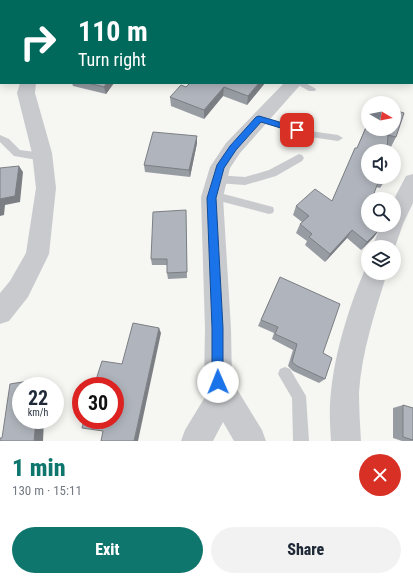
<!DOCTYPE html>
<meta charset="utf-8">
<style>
:root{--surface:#fff;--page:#f2f2f3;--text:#1f2937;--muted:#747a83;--accent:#0f766e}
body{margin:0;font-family:"Roboto Condensed",sans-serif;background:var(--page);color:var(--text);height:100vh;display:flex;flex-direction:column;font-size:15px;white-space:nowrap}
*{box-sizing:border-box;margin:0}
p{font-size:13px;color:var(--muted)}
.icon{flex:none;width:22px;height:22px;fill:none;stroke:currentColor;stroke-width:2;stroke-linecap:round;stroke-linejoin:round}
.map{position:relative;height:441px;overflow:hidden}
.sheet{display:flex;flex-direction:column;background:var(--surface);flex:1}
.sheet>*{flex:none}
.guide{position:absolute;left:0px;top:0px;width:413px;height:84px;box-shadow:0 2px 10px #0003;background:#00695c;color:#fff;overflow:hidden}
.needle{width:26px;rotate:99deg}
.controls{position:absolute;left:361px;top:96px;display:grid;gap:8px}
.controls a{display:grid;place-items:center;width:40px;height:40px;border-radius:50%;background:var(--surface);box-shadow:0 2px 10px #0003;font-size:20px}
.speed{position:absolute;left:12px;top:377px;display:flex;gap:8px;font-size:20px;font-weight:700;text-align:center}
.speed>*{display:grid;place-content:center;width:52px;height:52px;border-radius:50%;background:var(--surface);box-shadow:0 2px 10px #0003;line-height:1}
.speed small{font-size:10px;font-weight:400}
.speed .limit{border:6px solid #d22;background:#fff;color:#111}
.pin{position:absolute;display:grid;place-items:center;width:34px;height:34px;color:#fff;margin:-17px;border-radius:8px;box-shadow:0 2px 6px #0006}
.me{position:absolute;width:44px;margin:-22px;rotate:359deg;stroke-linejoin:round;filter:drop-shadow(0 0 3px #0008)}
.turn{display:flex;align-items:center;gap:14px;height:84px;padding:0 12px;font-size:18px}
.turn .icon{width:52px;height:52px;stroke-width:2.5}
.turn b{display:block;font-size:28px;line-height:34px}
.round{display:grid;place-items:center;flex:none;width:42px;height:42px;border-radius:21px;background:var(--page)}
.headline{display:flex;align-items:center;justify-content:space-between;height:68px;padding:0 12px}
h1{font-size:24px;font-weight:800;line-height:30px;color:var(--accent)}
.cta{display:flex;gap:8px;margin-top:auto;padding:8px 12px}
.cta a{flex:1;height:46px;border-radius:24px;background:var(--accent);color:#fff;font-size:16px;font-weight:800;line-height:46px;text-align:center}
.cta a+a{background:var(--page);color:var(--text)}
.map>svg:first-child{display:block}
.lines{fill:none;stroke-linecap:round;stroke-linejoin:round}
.lane{fill:#c8cace;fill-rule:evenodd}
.street{fill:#c8cace;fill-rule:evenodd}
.wall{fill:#979ca3}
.shaded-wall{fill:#7b7f84}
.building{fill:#b0b5bd;stroke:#7b7f84}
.route{fill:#1a73e8;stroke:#114b97}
</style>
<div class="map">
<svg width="413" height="441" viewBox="0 0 413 441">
<rect width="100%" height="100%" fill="#f6f6f2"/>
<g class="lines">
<g class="lane">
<path d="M157,0H182L157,1Z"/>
<path d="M295,83H306L316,89L315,91H309Z"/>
<path d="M259,116L310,131L338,135L343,138L338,141L310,137L256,121L254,119Z"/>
<path d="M0,135L9,139L20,150L43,153L46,154L48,157L46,160L43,161L14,156L0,142Z"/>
<path d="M299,154L302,155L304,158L302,161L276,176L245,185L216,183L212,182L211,179L212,176L216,175L245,177L269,170Z"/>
<path d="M212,191L269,206L273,207L274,210L273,213L269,214L208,198L207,195L208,192Z"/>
<path d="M285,367L290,369L306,396L309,441H293L292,398L278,374L280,369Z"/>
</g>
<g class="street">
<path d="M197,0H211L196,1Z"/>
<path d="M20,83H36L35,93L52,153L56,188L49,254L28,297L9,321L0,324V293L10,281L26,253L36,188L32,153L17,93Z"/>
<path d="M284,83H302L240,153L230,168L223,197L231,329L232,381L262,430L266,441H234L223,422L213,441H181L185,430L208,392L204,382L205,329L201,197L210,167L226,143Z"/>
<path d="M413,174V203L403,224L394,250V247H372L381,225H394V199L406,176Z"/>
<path d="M367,265H368V273H387C375,312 362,351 359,392C359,408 360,425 361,441H331C330,425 329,408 331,392C335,351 350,303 367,265Z"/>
</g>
</g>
<g class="wall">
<path d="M314,0H413V71H412V1H317Z"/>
<path d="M72,83H114L106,94L73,86Z"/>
<path d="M190,83H265L247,105L223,96L204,119L171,106L170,97L186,87Z"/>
<path d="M368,121V129L396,137L391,147L387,146L386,179L380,188L376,187L364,218L374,237L361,250L347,238L325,262L305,245L307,241L296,233L300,224L302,222L293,215L296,206L332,201L351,158L355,148H357Z"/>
<path d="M197,136V143L190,177L145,172L144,165Z"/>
<path d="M186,210L187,278L168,279L167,273V265H152L151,259Z"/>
<path d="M280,277L323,353L325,379L319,383L293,371L288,366L293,350L272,339L274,333L258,326Z"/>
<path d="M403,405L413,408V441H402L393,438V408Z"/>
</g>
<g class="shaded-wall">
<rect x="101" y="0" width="33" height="1"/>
<path d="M1,48V60L0,61V49Z"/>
<path d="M107,83H114L106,94L104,87Z"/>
<path d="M259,83H265L247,105L248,96Z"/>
<path d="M224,87L223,96L204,119V110Z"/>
<path d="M197,136V143L190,177L189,170Z"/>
<path d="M19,166L23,172L20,202L5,205L4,215L0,216V199Z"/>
<path d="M380,229L374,237L361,250L367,242Z"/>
<path d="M352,230L347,238L325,262L330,254Z"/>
<path d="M159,328L161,333L138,441H134Z"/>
<path d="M41,379L49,383V386H41Z"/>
<path d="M36,420H44L43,441H34Z"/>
</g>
<g class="building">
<path d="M329,0H413V62H412V1H332Z"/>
<path d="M1,20V48L0,49V21Z"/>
<path d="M88,83H107L104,87Z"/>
<path d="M190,83H259L248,96L224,87L204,110L170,97L181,85L186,87Z"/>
<path d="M394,110L404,113L396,137L388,135L387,151H368V177H380L372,199H368V209L364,218L368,221V225H374L380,229L367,242L352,230L330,254L309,237L312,234L300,224L309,216L296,206L315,189L332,201L355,148H357L368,123V129H394Z"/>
<path d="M153,132L197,136L189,170L144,165Z"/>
<path d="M19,166L15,196L0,199V202V168Z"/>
<path d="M186,210L187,272L167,273V259H151L153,212Z"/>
<path d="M280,277L340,304L323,353L332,358L325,379L297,366L292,362L297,344L275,334L278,327L261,320Z"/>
<path d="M133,323L159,328L134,441H101L103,431L82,428L84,420H115V386H94L102,361L122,364Z"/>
<path d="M41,379V386H21V420H36L34,441H0V438H2L10,384Z"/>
<path d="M403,405L413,408V440L403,437Z"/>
</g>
<path class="route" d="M259,116L300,128L301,130L297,133L261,122L236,150L224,168L216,198L223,328V382L222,387L218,388L213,387L212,382V328L207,198L217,165L230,146L256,117Z"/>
</svg>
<div class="controls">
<a><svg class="needle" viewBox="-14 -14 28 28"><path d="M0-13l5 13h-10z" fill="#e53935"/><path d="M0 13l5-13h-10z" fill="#747a83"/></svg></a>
<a><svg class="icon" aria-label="sound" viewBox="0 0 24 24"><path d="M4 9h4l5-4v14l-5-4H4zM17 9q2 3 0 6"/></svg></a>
<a><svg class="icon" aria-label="search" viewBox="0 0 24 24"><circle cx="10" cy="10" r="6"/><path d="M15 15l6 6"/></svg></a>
<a><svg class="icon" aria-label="layers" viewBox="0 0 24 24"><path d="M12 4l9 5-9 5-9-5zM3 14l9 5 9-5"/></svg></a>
</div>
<div class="speed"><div>22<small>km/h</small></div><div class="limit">30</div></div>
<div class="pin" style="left:297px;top:130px;background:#d93025"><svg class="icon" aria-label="arrive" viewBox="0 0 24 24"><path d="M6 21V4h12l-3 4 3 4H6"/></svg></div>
<svg class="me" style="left:218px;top:382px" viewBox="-20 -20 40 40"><circle r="19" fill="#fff"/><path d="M0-13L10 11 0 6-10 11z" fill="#1a73e8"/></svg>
<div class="guide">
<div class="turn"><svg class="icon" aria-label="right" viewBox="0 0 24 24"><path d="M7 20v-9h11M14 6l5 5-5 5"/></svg><div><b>110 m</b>Turn right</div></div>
</div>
</div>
<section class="sheet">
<div class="headline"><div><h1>1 min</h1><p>130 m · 15:11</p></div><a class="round" style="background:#d93025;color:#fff"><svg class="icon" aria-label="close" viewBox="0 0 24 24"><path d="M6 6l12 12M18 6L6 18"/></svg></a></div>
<div class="cta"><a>Exit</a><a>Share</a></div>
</section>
